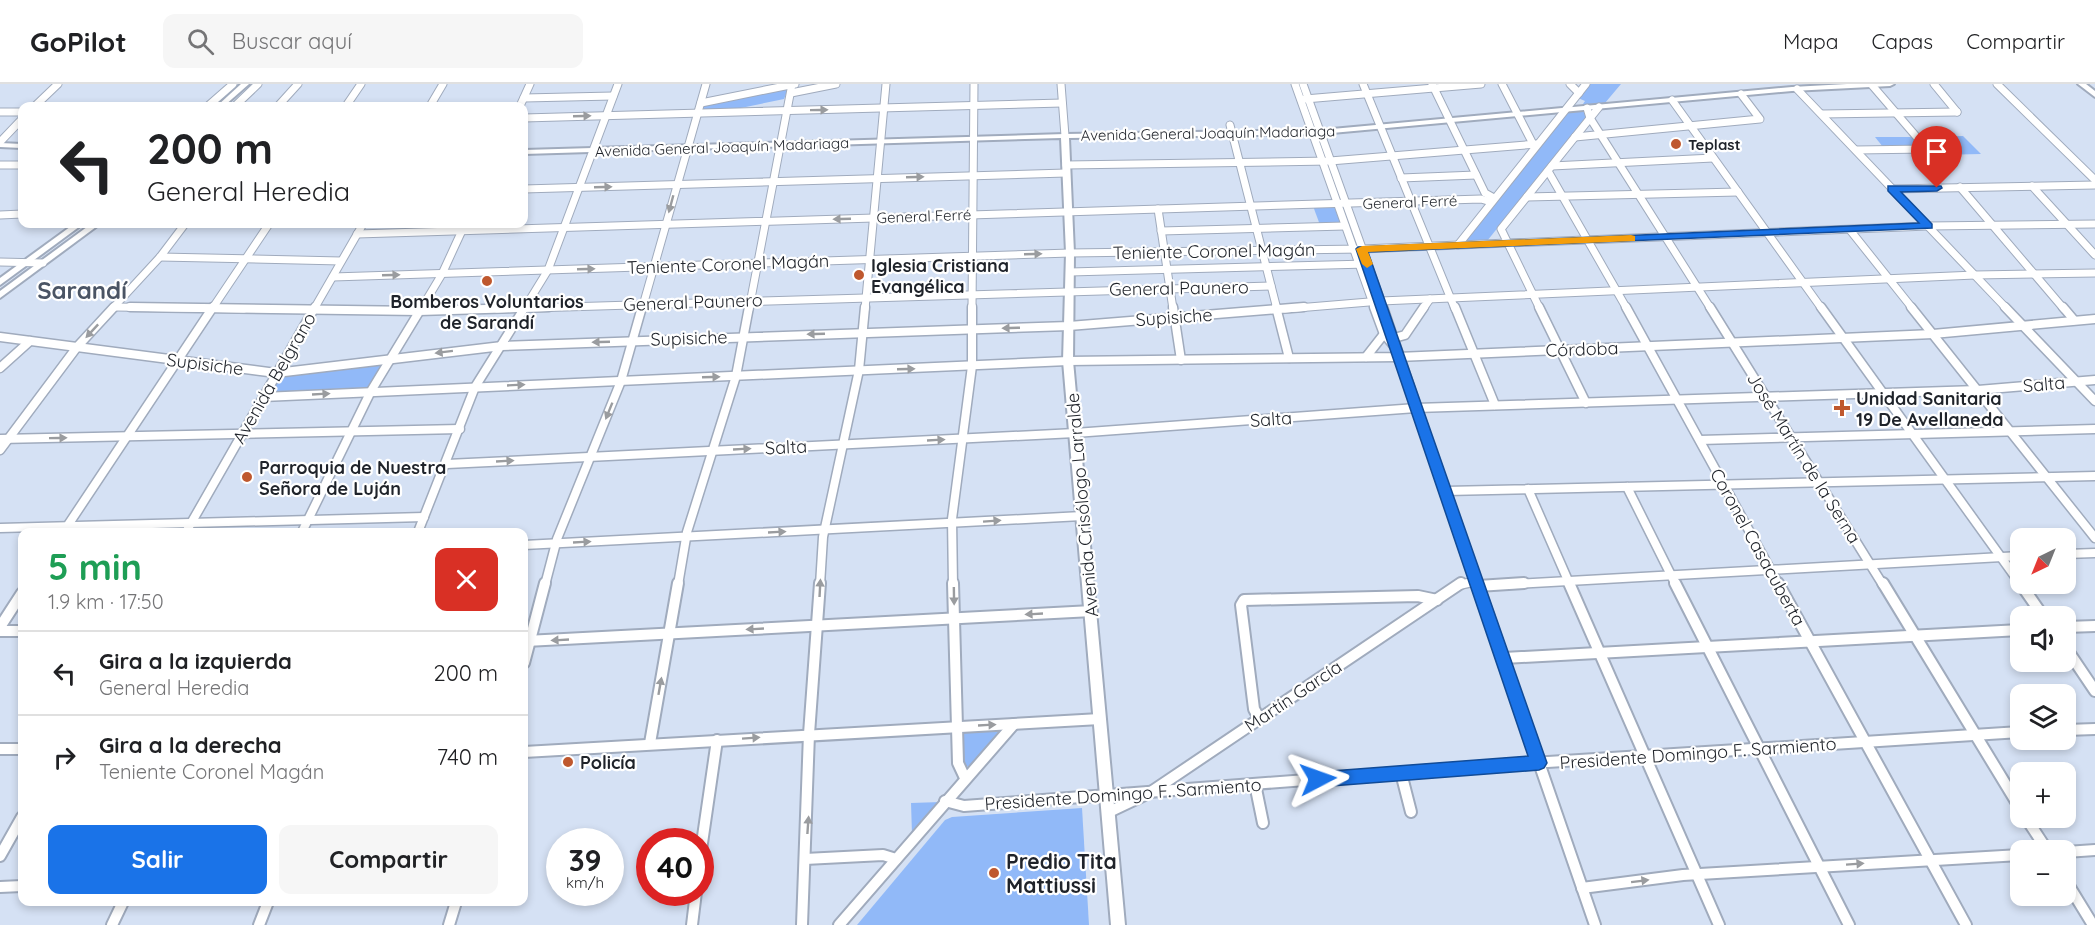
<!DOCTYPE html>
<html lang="es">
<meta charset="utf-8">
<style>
:root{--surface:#fff;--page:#f6f6f6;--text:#202124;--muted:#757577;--line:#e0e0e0;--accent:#1a73e8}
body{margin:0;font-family:Quicksand,sans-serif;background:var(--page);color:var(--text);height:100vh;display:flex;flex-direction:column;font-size:22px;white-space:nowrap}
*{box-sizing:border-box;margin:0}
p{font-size:20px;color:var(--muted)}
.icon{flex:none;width:33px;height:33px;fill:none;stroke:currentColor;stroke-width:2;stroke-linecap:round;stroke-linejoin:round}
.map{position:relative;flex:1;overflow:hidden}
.details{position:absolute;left:18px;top:444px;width:510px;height:378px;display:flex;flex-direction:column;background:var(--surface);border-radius:12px;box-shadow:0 3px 9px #0003}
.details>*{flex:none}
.hud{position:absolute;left:18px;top:18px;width:510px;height:126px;border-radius:12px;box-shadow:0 3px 9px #0003;background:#fff;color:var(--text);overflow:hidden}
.needle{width:39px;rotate:223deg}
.controls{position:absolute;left:2010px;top:444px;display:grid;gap:12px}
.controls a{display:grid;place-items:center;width:66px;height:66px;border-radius:12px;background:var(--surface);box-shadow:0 3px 9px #0003;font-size:30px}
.speed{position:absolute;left:546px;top:744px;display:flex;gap:12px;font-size:30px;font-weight:700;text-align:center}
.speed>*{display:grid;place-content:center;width:78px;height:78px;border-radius:50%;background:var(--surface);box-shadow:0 3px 9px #0003;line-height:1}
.speed small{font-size:15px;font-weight:400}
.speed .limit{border:9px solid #d22;background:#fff;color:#111}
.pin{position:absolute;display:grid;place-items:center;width:51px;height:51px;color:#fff;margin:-62px -26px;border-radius:50% 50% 50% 0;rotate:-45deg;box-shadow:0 0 6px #0007}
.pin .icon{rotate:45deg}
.me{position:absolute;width:66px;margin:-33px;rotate:86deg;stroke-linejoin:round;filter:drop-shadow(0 0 4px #0008)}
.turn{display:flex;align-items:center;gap:21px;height:126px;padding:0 30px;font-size:27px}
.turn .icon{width:78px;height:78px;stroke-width:2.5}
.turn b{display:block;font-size:42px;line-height:51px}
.round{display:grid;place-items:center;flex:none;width:63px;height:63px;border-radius:12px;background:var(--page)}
.head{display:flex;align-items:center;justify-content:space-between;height:102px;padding:0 30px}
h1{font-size:36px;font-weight:800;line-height:45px;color:#1e9e55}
.button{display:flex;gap:12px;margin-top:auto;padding:12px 30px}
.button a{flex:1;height:69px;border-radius:12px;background:var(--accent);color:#fff;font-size:24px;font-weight:800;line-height:69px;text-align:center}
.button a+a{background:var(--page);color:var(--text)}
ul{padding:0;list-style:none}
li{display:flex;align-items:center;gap:18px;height:84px;padding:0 30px;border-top:2px solid var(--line)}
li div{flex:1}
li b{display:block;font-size:22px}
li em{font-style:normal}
header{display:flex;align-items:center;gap:36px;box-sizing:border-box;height:84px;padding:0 30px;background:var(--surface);border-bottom:2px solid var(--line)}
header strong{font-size:28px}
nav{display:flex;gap:33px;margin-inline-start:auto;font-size:21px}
.search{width:420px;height:54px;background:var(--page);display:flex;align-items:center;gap:15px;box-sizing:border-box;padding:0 21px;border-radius:12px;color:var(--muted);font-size:22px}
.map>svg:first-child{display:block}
.green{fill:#91b9f8}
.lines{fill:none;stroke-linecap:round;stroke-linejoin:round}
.minor-far2-casing{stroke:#a0abbd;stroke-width:9}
.minor-far1-casing{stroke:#a0abbd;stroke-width:11}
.minor-casing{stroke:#a0abbd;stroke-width:14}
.major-casing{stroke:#a0abbd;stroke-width:4}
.minor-far2{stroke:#fff;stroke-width:7}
.minor-far1{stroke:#fff;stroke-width:8}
.minor{stroke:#fff;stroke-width:10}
.major{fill:#fff;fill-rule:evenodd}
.oneway{fill:#9a9c9f}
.route{fill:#1a73e8;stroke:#114b97;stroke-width:1.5}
.slow{fill:#f59e0b}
.poi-dot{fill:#bf582e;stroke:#fff;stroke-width:2}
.labels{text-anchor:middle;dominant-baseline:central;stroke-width:4.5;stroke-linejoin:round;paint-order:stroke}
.far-street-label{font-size:15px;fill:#1f232a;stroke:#fff}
.far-poi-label{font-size:15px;font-weight:bold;fill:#1f232a;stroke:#fff;text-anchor:start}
.street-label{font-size:18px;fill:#1f232a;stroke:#fff}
.poi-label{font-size:18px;font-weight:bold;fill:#1f232a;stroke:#fff;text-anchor:start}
.near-poi-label{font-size:21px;font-weight:bold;fill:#1f232a;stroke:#fff;text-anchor:start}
.district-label{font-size:24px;font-weight:bold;fill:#4a5464;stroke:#fff}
</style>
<header>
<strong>GoPilot</strong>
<div class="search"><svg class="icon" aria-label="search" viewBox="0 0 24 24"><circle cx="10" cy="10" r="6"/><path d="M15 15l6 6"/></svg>Buscar aquí</div>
<nav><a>Mapa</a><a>Capas</a><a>Compartir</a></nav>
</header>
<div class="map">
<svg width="2095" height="841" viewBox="0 0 2095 841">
<rect width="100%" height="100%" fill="#d5e1f4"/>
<g class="green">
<path d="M1589,0H1621L1605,19L1581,23L1585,17L1578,14Z"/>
<path d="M788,5L784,15L731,26H701L703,22Z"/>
<path d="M1567,27H1585L1588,32L1487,157L1463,158Z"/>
<path d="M1963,52L1981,70L1938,71L1921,53Z"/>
<path d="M1875,53H1914L1922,62L1883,63Z"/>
<path d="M1313,122H1334L1341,140L1320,141Z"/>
<path d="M381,279L383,281L366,306L272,308L280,293Z"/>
<path d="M1001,645L970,683L963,682L962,647Z"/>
<path d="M941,718L912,750L911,719Z"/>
<path d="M1082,724L1089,841H857L945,736L952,733Z"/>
</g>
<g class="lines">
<g class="minor-far2-casing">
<g id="minor-far2">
<path d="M1061,0L1065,52"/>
<path d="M1295,0L1375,225"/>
<path d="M1303,0L1384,225"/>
<path d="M1363,0L1455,225"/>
<path d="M1432,0L1485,109L1494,114"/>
<path d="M1502,0L1532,58"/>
<path d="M1570,0L1579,9"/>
<path d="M1871,0L1927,65"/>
<path d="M1934,0L1957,28"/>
<path d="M1997,0L2095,96"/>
<path d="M1797,5L2007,225"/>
<path d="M791,9L836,0"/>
<path d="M524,14L613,12"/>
<path d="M1305,15L1481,0"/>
<path d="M1672,16L1822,225"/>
<path d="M701,19L795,0"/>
<path d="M35,22L58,0"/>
<path d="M208,22L233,0"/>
<path d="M235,22L258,0"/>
<path d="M278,22L298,0"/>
<path d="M346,22L361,0"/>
<path d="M430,22L443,0"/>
<path d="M520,22L530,0"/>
<path d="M1587,24L1590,34L1711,225"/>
<path d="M0,28H22"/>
<path d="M1822,30L1957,28"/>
<path d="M524,34L1062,19"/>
<path d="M1230,41L1277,225"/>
<path d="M1575,53L1760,35L1741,10"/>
<path d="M0,58L22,35"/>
<path d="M1856,66L1927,65"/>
<path d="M0,81H22"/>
<path d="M1066,81L1330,77L1537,60"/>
<path d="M1552,82L1713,74"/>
<path d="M1548,87L1627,225"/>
<path d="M1401,94L1476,91"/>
<path d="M2032,102L2095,171"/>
<path d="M1960,103L2064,225"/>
<path d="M524,105L1066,89"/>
<path d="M1892,105L2095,101"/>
<path d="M1527,113L1738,108"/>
<path d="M1158,125L1173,225"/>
<path d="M0,131L22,130"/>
<path d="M1850,146L1913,225"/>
<path d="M1161,147L1345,142"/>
<path d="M357,150L1481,115L1491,118"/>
<path d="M1458,161L1586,0"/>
<path d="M160,173L341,177"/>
<path d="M0,178L43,179"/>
<path d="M1070,188L1367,180"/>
<path d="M333,193L1070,169L1362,165L1928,142L2095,140"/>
<path d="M115,223L244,225"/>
<path d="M112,225L160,173L185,140"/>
<path d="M212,225L269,140"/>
<path d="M314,225L363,140"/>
<path d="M421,225L442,190L465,140"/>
<path d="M497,225L1271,202"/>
<path d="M524,225L548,186L618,0"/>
<path d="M642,225L706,0"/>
<path d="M749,225L792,0"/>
<path d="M865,225L886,0"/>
<path d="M972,225L974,0"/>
<path d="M1285,225L1381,217L1975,191L2095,189"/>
<path d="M1423,225L1430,215"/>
<path d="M1540,225L1501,145L1599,23"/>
</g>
</g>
<g class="minor-far1-casing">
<g id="minor-far1">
<path d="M130,223L419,227L549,223"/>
<path d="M1173,223L1181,276"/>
<path d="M1276,223L1289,274"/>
<path d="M1374,223L1384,250L1394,262"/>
<path d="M1383,223L1477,501"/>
<path d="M1455,223L1495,321"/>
<path d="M1539,223L1586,319"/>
<path d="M1626,223L1779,501"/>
<path d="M1710,223L1883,501"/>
<path d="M1821,223L2021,501"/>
<path d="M1911,223L2095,454"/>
<path d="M2005,223L2095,317"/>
<path d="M2063,223L2074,236"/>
<path d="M0,253L276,289L502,262L1069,242L1304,223"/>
<path d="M1394,254L1405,251L1424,223"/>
<path d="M1366,273L1384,250"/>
<path d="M0,284L30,257"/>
<path d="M263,313L1068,277L1398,273L1933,250L2095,235"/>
<path d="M0,355L460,345"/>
<path d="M1700,356L2095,345"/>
<path d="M0,366L77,263L114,223"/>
<path d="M447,380L1075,349L1416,324L1978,306L2095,296"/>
<path d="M1627,403L1676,501"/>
<path d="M1528,405L1570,501"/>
<path d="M1446,407L2095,392"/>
<path d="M0,444L424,433"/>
<path d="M66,444L213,223"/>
<path d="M186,448L315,223"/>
<path d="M302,448L371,307L422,223"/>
<path d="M418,448L475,303L525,223"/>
<path d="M524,461L1082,432"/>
<path d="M2066,470L2095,469"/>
<path d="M545,501L557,455L621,297L642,223"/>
<path d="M678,501L687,448L736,292L749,223"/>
<path d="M820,501L823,453L859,286L865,223"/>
<path d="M953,501L952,435L972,282V223"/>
<path d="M1459,501L1477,497"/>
<path d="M1497,501L2020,472"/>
</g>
</g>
<g class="minor-casing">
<g id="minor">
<path d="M953,499L958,679L965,694"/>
<path d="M1477,499L1595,841"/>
<path d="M1569,499L1719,841"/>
<path d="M1675,499L1849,841"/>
<path d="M1778,499L1966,841"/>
<path d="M1883,499L2020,724"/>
<path d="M2020,499L2043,532"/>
<path d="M1478,502L1524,499"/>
<path d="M0,543L22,509"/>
<path d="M2066,543L2095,542"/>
<path d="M0,547H22"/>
<path d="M526,557L1092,527"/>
<path d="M2066,564L2095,607"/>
<path d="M1504,574L2020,546"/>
<path d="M524,579L545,499"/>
<path d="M1259,634L1254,625L1241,521L1244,516L1418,512L1437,516"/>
<path d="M2066,646L2095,645"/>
<path d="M650,659L678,499"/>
<path d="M0,665H22"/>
<path d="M524,668L1100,635"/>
<path d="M1401,689L1411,728"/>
<path d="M1255,700L1263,739"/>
<path d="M945,717L964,722L1517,680L2020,648"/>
<path d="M1109,728L1151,708L1461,499"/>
<path d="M2026,734L2047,766"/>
<path d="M2066,768L2095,766"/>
<path d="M0,772L22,733"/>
<path d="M700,773L717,656"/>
<path d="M805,775L883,771L896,775"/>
<path d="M2066,797L2093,841"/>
<path d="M0,803L22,802"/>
<path d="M1582,804L1683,791L2020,771"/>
<path d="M112,841L123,818"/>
<path d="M259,841L268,818"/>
<path d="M449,841L456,818"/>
<path d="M692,841L696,808"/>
<path d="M802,841L809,650L820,499"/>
<path d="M839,841L1014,640"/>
</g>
</g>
<g class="major-casing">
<g id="major">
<path d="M241,0H249L224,22H217Z"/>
<path d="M1847,0H1894L1890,2L1792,7L1321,50L1069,54L1074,169L1073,277L1125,841H1111L1063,277L1066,169L1061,54L524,70V66L1065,50L1321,46L1792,3Z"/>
<path d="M2078,0H2086L2095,7V13Z"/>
<path d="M0,59L22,60V64L0,63Z"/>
<path d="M74,140H83L0,201V194Z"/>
<path d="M91,140H100L0,214V207Z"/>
</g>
</g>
<use href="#minor-far2" class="minor-far2"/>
<use href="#minor-far1" class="minor-far1"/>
<use href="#minor" class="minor"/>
<use href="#major" class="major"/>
</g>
<defs><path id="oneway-solid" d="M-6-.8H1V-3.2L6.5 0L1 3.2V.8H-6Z" transform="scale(1.5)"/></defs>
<g class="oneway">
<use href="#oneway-solid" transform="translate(819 26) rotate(-1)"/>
<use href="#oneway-solid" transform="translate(582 32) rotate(-2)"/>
<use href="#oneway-solid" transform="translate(915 93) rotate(-2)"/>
<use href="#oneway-solid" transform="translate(603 103) rotate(-2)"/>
<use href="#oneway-solid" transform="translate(671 120) rotate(105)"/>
<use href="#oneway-solid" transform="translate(842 135) rotate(178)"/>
<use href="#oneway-solid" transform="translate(1033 170) rotate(-2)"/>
<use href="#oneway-solid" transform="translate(586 185) rotate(-2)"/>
<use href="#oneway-solid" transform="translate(391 191) rotate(-2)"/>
<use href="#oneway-solid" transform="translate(1011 244) rotate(178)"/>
<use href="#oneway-solid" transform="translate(92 247) rotate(133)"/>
<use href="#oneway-solid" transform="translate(816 250) rotate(178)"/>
<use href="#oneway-solid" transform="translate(601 258) rotate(178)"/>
<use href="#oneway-solid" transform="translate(444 268) rotate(173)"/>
<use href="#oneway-solid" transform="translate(906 285) rotate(-2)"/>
<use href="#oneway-solid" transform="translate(711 293) rotate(-2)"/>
<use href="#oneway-solid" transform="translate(516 301) rotate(-3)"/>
<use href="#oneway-solid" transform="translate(321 310) rotate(-3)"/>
<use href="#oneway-solid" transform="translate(609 327) rotate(112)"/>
<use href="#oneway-solid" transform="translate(58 354) rotate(-1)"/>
<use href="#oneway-solid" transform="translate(936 356) rotate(-3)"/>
<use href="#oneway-solid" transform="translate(742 365) rotate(-3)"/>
<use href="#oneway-solid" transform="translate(505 377) rotate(-3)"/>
<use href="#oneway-solid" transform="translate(992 437) rotate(-4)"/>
<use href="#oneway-solid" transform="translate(777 448) rotate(-3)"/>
<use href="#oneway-solid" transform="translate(582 458) rotate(-3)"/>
<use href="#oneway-solid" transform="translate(820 504) rotate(-87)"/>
<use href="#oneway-solid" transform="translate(954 512) rotate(89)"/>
<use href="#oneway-solid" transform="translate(1034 530) rotate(177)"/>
<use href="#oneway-solid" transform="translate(755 545) rotate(177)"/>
<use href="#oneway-solid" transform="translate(560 556) rotate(177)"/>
<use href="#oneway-solid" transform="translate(660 602) rotate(-80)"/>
<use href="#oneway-solid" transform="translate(987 641) rotate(-3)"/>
<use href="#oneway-solid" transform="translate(751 654) rotate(-4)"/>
<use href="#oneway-solid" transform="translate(808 741) rotate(-86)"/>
<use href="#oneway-solid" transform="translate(1855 780) rotate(-4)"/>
<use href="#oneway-solid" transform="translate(1640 797) rotate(-7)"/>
</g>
<path class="route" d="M1888,102H1941L1942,104L1937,107L1901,108L1932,140V144L1368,168L1547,679L1544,684L1539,686L1318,703L1312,700L1309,695L1312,690L1318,688L1528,672L1356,165L1358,163L1919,139L1888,107Z"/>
<path class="slow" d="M1631,151L1635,152V157L1368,168L1373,180L1367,184L1362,180L1356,165L1362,162Z"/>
<g class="poi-dot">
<circle cx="1676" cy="60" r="6"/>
<circle cx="859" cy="191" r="6"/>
<circle cx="487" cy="197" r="6"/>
<path d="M1839 315h6v6h6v6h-6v6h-6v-6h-6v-6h6z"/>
<circle cx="247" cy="393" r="6"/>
<circle cx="568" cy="678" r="6"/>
<circle cx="994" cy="789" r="6"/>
</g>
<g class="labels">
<g class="far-street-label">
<text transform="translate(1208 49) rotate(-1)">Avenida General Joaquín Madariaga</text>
<text transform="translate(722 63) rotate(-2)">Avenida General Joaquín Madariaga</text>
<text transform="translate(1410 118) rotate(-2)">General Ferré</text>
<text transform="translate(924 132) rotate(-2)">General Ferré</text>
</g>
<g class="far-poi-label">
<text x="1688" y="60">Teplast</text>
</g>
<g class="street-label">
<text transform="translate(1214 167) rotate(-1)">Teniente Coronel Magán</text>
<text transform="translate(728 180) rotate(-2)">Teniente Coronel Magán</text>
<text transform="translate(1179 204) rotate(-1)">General Paunero</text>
<text transform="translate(693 218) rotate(-2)">General Paunero</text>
<text transform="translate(1174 233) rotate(-4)">Supisiche</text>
<text transform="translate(689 254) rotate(-2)">Supisiche</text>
<text transform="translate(1582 265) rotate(-2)">Córdoba</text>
<text transform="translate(205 280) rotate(7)">Supisiche</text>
<text transform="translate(274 294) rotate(-60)">Avenida Belgrano</text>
<text transform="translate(2044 300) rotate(-5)">Salta</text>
<text transform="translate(1271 335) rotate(-4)">Salta</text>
<text transform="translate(786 363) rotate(-3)">Salta</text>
<text transform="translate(1804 374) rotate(58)">José Martín de la Serna</text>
<text transform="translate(1082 421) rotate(-95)">Avenida Crisólogo Larralde</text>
<text transform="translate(1758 463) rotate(61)">Coronel Casacuberta</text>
<text transform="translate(1293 612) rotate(-34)">Martín García</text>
<text transform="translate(1698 669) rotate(-4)">Presidente Domingo F. Sarmiento</text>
<text transform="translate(1123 710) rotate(-4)">Presidente Domingo F. Sarmiento</text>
</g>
<g class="poi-label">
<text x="871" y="181">Iglesia Cristiana<tspan x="871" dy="21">Evangélica</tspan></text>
<text x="487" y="217" text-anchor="middle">Bomberos Voluntarios<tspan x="487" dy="21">de Sarandí</tspan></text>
<text x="1856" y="314">Unidad Sanitaria<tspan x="1856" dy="21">19 De Avellaneda</tspan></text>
<text x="259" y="383">Parroquia de Nuestra<tspan x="259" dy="21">Señora de Luján</tspan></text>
<text x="580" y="678">Policía</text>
</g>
<g class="near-poi-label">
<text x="1006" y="777">Predio Tita<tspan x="1006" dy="24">Mattiussi</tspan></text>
</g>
<g class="district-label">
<text x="82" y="206">Sarandí</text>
</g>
</g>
</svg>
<div class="controls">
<a><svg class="needle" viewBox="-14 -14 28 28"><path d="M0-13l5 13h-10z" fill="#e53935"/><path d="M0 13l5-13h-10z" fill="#757577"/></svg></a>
<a><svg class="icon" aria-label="sound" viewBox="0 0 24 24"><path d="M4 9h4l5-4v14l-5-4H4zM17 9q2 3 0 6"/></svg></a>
<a><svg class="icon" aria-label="layers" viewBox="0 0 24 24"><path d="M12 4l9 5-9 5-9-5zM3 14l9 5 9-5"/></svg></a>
<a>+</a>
<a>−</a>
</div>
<div class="speed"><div>39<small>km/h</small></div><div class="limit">40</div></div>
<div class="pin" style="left:1937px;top:104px;background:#d93025"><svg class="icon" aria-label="arrive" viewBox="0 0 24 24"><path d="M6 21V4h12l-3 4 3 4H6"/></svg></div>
<svg class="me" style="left:1318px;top:695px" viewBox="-20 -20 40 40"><path d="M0-17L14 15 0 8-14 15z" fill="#1a73e8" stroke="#fff" stroke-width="4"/></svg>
<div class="hud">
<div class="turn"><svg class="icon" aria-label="left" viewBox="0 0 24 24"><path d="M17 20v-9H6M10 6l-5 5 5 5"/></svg><div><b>200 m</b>General Heredia</div></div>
</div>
<section class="details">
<div class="head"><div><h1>5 min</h1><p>1.9 km · 17:50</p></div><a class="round" style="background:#d93025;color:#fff"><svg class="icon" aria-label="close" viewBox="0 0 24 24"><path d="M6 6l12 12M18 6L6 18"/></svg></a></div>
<ul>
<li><svg class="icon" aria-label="left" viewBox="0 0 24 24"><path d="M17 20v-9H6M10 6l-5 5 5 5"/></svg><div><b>Gira a la izquierda</b><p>General Heredia</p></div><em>200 m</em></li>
<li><svg class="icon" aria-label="right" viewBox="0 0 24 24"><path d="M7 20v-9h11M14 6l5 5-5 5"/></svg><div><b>Gira a la derecha</b><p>Teniente Coronel Magán</p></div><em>740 m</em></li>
</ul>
<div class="button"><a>Salir</a><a>Compartir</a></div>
</section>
</div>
